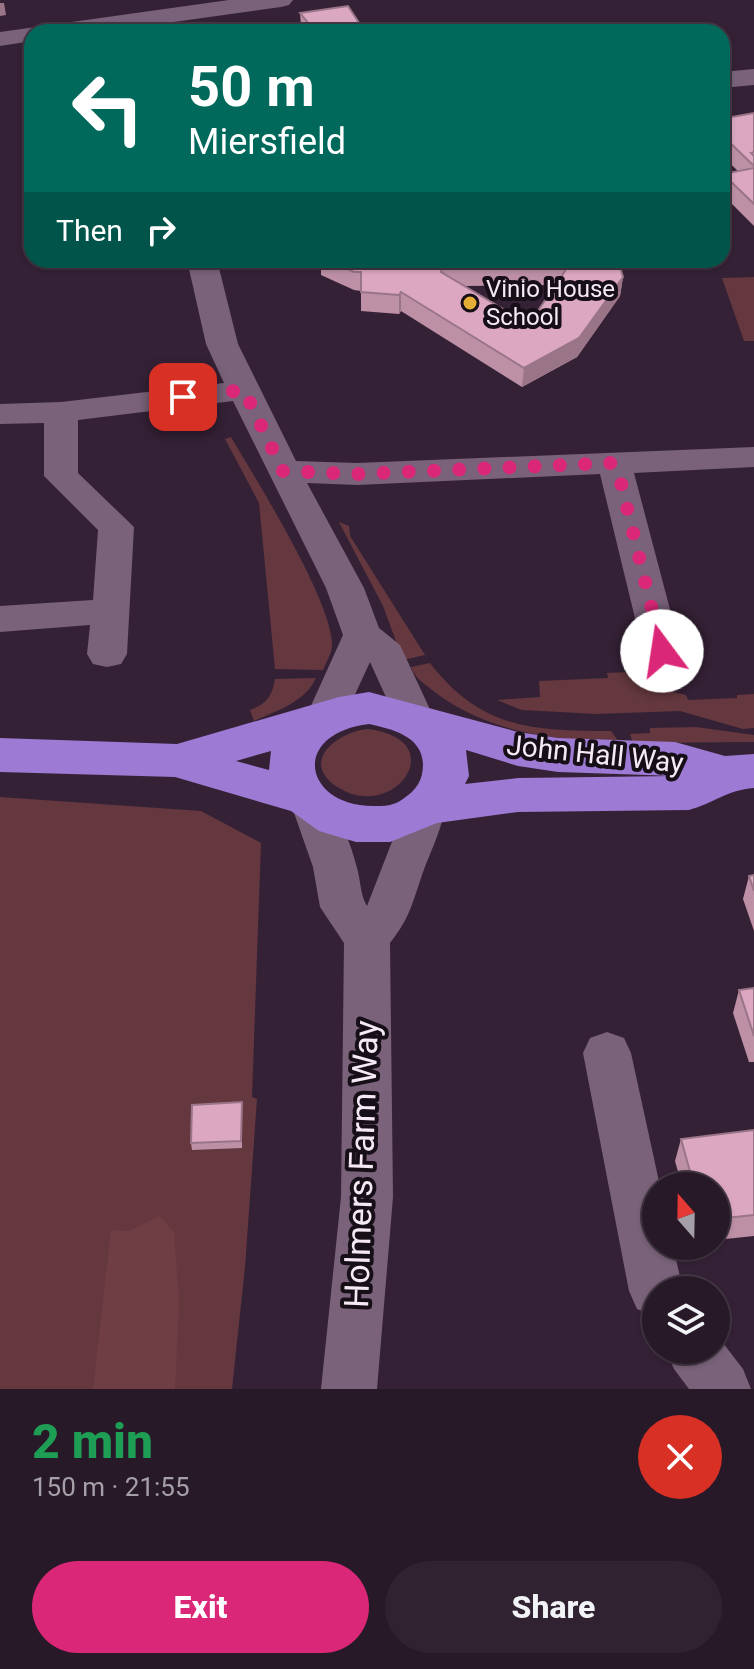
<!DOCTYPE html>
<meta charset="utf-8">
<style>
:root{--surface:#281928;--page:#302230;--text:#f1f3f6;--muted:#a5a0a8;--line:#443845;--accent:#db2777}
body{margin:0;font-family:Roboto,sans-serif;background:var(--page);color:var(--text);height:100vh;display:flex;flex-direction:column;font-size:30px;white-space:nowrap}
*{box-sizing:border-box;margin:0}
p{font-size:26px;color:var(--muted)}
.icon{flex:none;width:44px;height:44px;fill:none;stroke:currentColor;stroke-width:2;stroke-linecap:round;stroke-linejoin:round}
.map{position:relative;height:1389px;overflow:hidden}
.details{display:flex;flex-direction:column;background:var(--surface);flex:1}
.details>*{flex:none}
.banner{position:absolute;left:24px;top:24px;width:706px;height:244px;border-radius:24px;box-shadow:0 2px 6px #0004,0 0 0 2px var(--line);background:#00695c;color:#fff;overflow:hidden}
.needle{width:52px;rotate:340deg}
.tools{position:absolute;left:642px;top:1172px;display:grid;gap:16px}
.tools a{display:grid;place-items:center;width:88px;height:88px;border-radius:50%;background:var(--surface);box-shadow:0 2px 6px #0004,0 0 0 2px var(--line);font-size:40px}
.pin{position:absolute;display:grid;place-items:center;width:68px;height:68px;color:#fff;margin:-34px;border-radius:16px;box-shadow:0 4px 12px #0006}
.me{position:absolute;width:88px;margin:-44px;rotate:346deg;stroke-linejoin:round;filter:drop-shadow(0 0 6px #0008)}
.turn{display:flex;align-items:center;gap:28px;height:168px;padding:0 32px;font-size:36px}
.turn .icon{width:104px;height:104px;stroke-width:2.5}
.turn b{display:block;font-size:56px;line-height:68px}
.then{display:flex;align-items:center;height:76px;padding:0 32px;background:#0003;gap:16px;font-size:30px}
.round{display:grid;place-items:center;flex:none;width:84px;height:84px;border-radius:42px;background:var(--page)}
.overview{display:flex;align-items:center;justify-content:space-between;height:136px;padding:0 32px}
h1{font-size:48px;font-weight:800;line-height:60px;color:#1e9e55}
.button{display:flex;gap:16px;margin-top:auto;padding:16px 32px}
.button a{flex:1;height:92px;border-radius:48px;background:var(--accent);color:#fff;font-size:32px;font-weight:800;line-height:92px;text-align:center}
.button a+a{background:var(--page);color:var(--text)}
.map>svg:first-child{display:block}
.green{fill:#64383e}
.forest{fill:#6f3e44}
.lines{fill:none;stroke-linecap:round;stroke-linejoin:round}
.minor{fill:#79627a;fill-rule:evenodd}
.highway{fill:#9d7ad3;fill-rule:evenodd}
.wall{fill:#bd90a6;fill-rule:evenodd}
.shaded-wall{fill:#9a7587}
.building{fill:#dca7c1;stroke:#9a7587;stroke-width:2;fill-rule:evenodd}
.route{stroke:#db2777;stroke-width:14;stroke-dasharray:0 25.2}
.poi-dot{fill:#e4ad35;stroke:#170f18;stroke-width:3}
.labels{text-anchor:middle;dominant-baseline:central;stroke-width:8;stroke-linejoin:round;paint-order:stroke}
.far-poi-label{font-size:24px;fill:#f6e9f6;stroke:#170f18;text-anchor:start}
.street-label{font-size:28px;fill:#f6e9f6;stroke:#170f18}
.near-street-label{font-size:34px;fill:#f6e9f6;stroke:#170f18}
</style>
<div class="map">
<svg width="754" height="1389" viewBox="0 0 754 1389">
<rect width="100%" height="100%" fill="#352136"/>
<g class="green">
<path d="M754,277V341H744L722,278Z"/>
<path d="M231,437C255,478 335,605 332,647C331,654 326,663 323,670L275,669L259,503L225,439Z"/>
<path d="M339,522L349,526L350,536L425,655L403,660L383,606Z"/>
<path d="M430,663C481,729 533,731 611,731L619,742C553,740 490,733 436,693C426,685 415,679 411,667Z"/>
<path d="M646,671L664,690L686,695L688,700L737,698V695L754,694V728L743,729L680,711L596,714L522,710L497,700L540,697L539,681L608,678L607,673Z"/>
<path d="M316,678C305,702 278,710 254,721L250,710C266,704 272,697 275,679Z"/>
<path d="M696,727L754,735V742L633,743L630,734L650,733V728Z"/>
<path d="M368,729C453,740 395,822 339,788C298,763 336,732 368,729Z"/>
<path d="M0,797L201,811L261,843L252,1097L257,1099L245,1267L232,1389H0Z"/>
</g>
<path class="forest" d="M160,1216L174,1232L179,1302L175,1389H93L111,1230L129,1231Z"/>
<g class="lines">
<g class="minor">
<path d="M229,0H293L289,5L281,7L102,32H32V41L0,46V32Z"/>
<path d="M754,69V85L722,88V72Z"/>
<path d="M187,260H217L238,344L296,461L357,463L754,447V467L634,473L681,651L676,660L662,664L648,660L643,651L600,474L357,485L307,483L364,588L379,628L400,645L434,718L428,728L414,733L400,728L370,662L339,729L325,734L311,729L305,719L343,635L326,588L233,401L78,420V473L134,527L127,654L121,664L107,667L93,664L87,654L90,625L0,632V606L93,600L98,530L44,476V423L0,424V404L61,402L224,383L206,344Z"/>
<path d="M313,791L328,796C340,817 351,844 357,868C361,881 360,895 367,906L409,798L424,793L439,798L445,809C440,835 428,856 420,881C411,908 408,920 390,943L393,1197L377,1389H321L341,1197L344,943L320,907L313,867L292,807L298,796Z"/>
<path d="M607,1032L624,1038L631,1053L660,1186H656V1246H673L683,1290H656V1317L637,1309L629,1291L583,1053L590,1038Z"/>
<path d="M716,1334L743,1369L751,1389H689L674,1369L666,1350H716Z"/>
</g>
<path class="highway" d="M369,692L518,732L558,738L675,742L725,756L754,754V788C727,790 714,803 689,810L518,812L437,823L390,842H356L319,831L291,811L175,777L0,772V738L177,744L339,697ZM369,724C392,729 422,736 423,764C423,781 416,790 403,799C394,806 384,806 373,806C304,806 289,734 369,724ZM466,750L518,766L558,772L675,776L518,778L465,784L469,776ZM271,751L269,770L236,761Z"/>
</g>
<g class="wall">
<path d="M300,13L365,32H306L301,25Z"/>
<path d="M722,104L729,110L727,118L754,113V226L722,194L723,174L738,171L722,156Z"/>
<path d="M321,260H618L623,277L620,296L577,357L522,387L401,311L399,314L361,311V291L354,290L321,275ZM555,285L533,318L525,322L465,286Z"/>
<path d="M754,875V931L743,899L749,876Z"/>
<path d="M754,988V1062H749L733,1013L739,990Z"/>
<path d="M242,1102V1148L192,1150L191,1143Z"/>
<path d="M754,1130V1236L716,1240V1186H682L675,1161L681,1139Z"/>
</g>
<g class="shaded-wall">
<path d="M0,3H4L6,15L0,16Z"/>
<path d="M321,28V32H313V29Z"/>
<path d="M340,29V32H324V31Z"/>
<path d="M729,110L726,128H722V111Z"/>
<path d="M725,138L722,156V139Z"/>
<path d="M623,277L620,296L577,357L522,387L524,368Z"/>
<path d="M401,292V311L399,314V295Z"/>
</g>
<g class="building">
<path d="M348,6L365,32H343L340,29L324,31L321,28L313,29L300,13Z"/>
<path d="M722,104L729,110L722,111Z"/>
<path d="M722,113L727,118L754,113V152L751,153L754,156V166L725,138L722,139Z"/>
<path d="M754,168V204L723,174Z"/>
<path d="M328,260H618L623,277L579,338L524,368L401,292L399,295L361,292V272H354ZM564,266L565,271L533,318L525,322L441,272L442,268Z"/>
<path d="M754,875V891L749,876Z"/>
<path d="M754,988V1036L739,990Z"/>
<path d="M242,1102L241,1141L191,1143L192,1105Z"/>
<path d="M754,1130V1215L716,1219V1186H694L681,1139Z"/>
</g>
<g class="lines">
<path class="route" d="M183,397L244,390L283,471L357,474L612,463L620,479L662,651"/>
</g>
<circle class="poi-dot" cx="470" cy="303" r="8"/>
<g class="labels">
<g class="far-poi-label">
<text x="486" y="289">Vinio House<tspan x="486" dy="28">School</tspan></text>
</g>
<g class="street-label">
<text transform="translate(595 754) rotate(6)">John Hall Way</text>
</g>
<g class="near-street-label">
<text transform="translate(361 1164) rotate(-88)">Holmers Farm Way</text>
</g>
</g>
</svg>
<div class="tools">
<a><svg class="needle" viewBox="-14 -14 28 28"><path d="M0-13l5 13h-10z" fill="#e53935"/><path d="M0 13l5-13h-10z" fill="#a5a0a8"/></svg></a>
<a><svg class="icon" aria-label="layers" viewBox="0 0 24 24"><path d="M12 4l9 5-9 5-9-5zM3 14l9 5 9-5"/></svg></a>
</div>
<div class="pin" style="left:183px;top:397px;background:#d93025"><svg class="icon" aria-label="arrive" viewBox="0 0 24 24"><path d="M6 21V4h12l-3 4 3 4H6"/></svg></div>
<svg class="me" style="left:662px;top:651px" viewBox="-20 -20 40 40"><circle r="19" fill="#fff"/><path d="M0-13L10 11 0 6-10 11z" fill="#db2777"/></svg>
<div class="banner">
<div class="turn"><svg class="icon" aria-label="left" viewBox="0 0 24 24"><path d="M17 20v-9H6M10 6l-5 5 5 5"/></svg><div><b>50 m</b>Miersfield</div></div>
<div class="then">Then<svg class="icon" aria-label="right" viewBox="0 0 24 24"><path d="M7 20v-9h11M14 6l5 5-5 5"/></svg></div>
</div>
</div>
<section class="details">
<div class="overview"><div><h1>2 min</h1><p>150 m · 21:55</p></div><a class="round" style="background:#d93025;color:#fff"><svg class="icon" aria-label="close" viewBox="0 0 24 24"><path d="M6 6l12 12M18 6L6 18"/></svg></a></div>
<div class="button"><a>Exit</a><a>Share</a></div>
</section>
